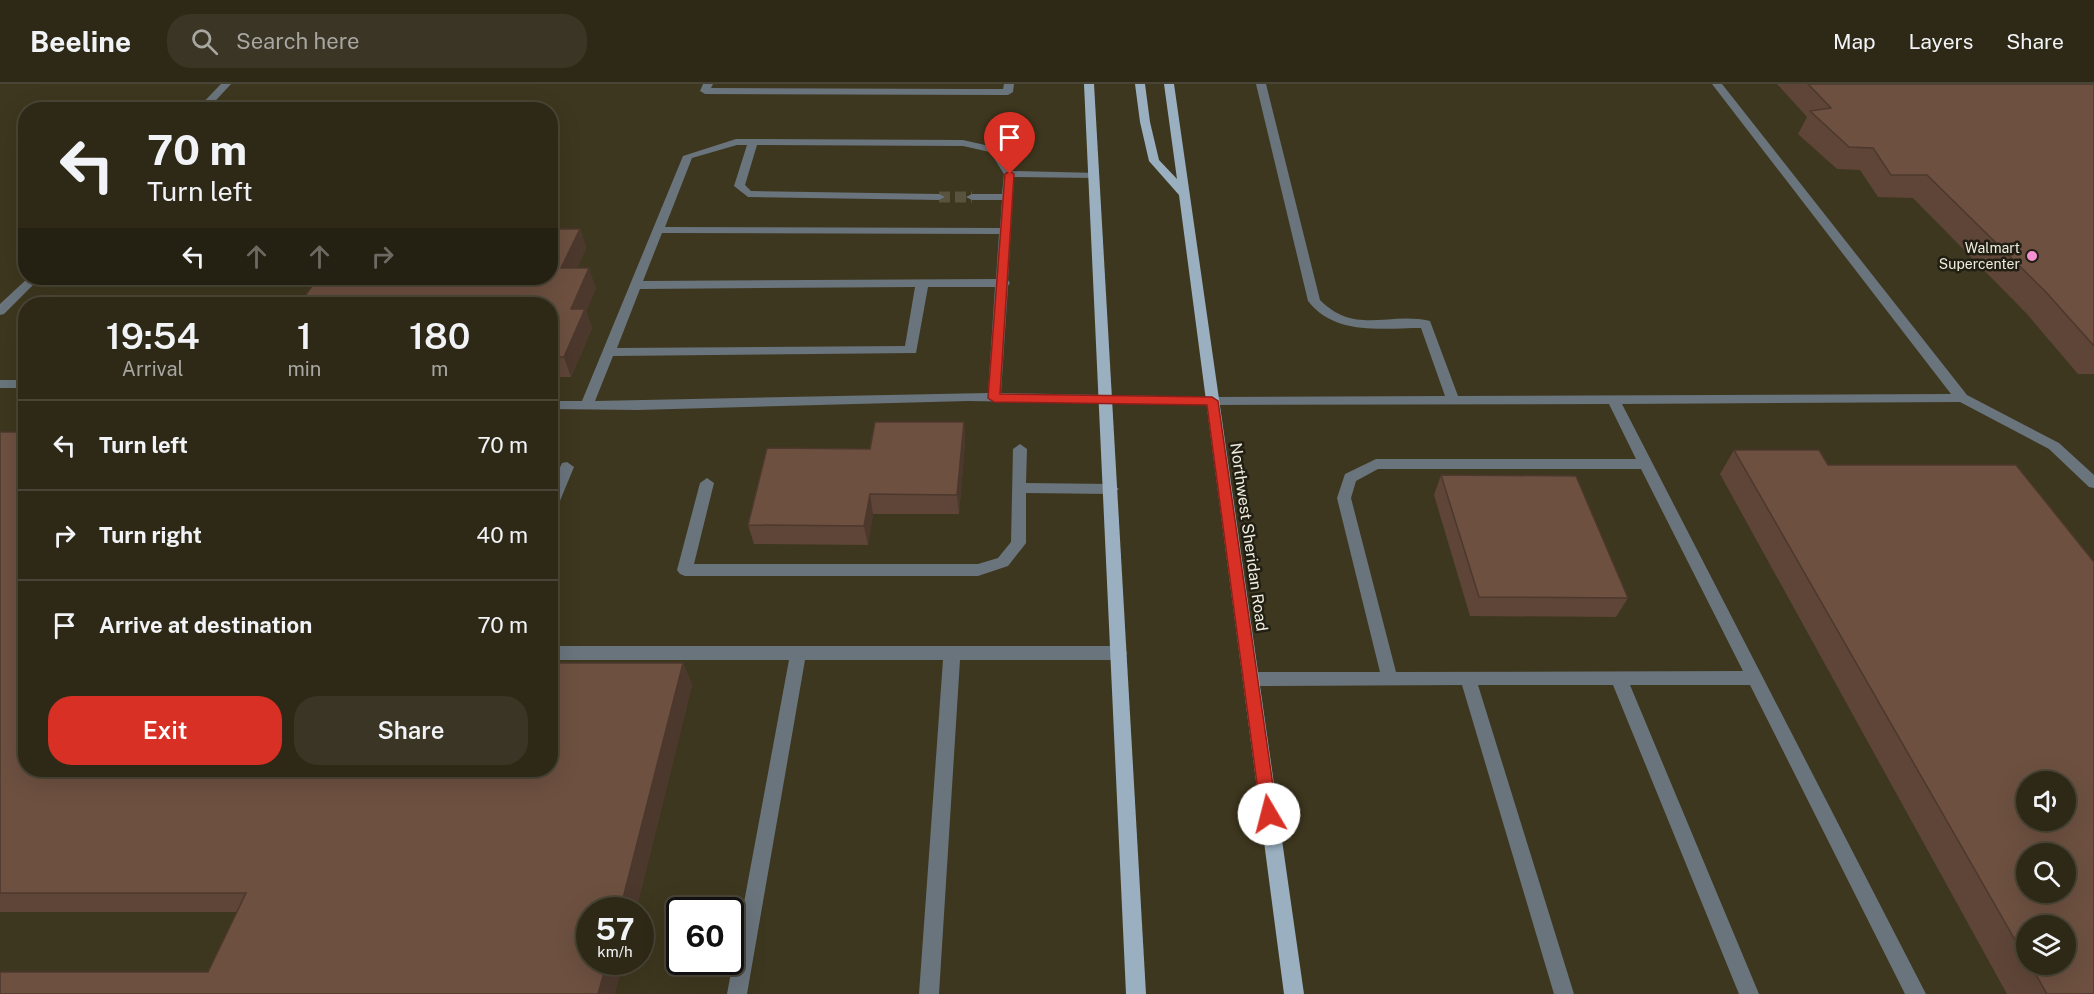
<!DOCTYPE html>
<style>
:root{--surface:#2e2917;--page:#3a3524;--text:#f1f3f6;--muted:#a7a6a1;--line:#494536;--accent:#d93025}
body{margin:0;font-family:"Public Sans",sans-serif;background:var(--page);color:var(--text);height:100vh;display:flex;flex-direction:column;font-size:22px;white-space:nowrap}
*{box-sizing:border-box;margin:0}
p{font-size:20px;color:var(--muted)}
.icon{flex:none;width:33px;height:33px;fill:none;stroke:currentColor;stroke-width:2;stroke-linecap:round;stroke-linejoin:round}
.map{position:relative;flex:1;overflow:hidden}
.side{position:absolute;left:18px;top:213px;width:540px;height:480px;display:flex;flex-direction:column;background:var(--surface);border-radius:24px;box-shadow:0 6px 24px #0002,0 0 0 2px var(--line)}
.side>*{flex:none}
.guide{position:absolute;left:18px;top:18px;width:540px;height:183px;border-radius:24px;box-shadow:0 6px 24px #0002,0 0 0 2px var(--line);background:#2e2917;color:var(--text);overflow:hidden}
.buttons{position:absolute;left:2016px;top:687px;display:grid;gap:12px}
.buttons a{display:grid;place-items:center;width:60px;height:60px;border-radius:50%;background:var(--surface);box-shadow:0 6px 24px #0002,0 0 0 2px var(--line);font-size:30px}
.speed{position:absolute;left:576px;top:813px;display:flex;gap:12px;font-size:30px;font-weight:700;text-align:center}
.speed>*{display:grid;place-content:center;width:78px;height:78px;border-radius:50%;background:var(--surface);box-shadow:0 6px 24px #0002,0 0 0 2px var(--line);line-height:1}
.speed small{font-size:15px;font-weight:400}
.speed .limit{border:3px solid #111;border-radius:9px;background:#fff;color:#111}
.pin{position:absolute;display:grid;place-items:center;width:51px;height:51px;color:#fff;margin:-62px -26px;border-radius:50% 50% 50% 0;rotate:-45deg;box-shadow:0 0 6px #0007}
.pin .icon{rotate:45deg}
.me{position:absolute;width:66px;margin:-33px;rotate:352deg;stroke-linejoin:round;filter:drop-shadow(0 0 4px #0008)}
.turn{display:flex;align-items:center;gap:21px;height:126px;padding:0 30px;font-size:27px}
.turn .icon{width:78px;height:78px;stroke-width:2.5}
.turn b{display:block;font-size:42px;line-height:51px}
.lanes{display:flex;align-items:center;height:57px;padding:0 30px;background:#0003;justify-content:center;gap:30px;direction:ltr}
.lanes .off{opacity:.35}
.eta{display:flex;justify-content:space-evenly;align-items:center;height:102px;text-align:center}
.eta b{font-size:36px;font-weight:600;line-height:42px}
.cta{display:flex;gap:12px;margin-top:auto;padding:12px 30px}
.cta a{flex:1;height:69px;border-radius:24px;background:var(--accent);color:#fff;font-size:24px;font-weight:600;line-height:69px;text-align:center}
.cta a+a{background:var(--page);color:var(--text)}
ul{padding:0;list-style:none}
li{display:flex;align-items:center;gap:18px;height:90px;padding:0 30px;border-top:2px solid var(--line)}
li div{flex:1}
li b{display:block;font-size:22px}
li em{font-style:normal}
header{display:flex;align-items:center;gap:36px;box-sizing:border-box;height:84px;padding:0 30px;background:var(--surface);border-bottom:2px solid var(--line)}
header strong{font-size:28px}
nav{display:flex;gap:33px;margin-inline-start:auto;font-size:21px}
.search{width:420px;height:54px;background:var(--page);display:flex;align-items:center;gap:15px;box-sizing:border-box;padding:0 21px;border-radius:24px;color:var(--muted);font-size:22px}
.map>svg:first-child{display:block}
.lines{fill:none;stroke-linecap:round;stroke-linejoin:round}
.minor-tunnel{stroke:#59523c;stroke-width:11;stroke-dasharray:11 5;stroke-linecap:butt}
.minor{fill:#6a747c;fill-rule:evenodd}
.major{fill:#9ab0c0;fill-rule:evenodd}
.wall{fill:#5e4537;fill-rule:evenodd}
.shaded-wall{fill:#4c382d}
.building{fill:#6d5040;stroke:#4c382d;stroke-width:1.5;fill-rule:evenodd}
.route{fill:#d93025;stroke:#8d1f18;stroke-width:1.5}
.poi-dot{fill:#f591d2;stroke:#211f14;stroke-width:2}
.labels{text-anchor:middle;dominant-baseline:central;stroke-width:5;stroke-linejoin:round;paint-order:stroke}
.far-poi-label{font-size:14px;fill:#f0ecde;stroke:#211f14;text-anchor:end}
.street-label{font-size:16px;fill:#f0ecde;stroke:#211f14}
</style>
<header>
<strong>Beeline</strong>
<div class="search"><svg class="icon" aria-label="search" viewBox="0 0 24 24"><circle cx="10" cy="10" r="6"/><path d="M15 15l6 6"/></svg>Search here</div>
<nav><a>Map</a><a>Layers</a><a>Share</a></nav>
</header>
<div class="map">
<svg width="2094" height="910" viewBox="0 0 2094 910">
<rect width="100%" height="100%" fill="#3e371f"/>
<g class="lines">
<path class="minor-tunnel" d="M939,113H972"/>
<g class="minor">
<path d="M221,0H231L207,26H196Z"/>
<path d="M703,0H713L711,4L968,5H1003L1004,0H1014L1013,8L1008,11L705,10L700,7Z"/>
<path d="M1256,0H1266L1320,216C1356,252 1389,227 1430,237L1458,312L1951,310L1712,0H1722L1967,311L2059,359L2094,391V404L2089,403L2049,365L1960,318L1622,320L1926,910H1905L1750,601H1630L1759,910H1739L1613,601H1478L1574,910H1554L1462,601L1251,602L1245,600L1243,595L1245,590L1251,588H1380L1337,414L1345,390L1376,375H1636L1609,320L1212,321L968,317L637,326L550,325V317H582L683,72L736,55L963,56L998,64L1012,87L1098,89V93L1094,94L1014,93L1008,196L1010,199L1008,202L1001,309L1212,313L1445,312L1421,244C1382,244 1335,252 1308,217ZM737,61H747L734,102L748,113L939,116L945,113L939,110L751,107L745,101L757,61L963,62L990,68L1004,90L1002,110H972L966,113L972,116H1002L1000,144L665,143L692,74ZM662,149L999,150L996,195L643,197ZM915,203L905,262L617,264L640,205ZM928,203H995L988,309L595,317L613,272L916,269ZM1378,385H1641L1743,587L1396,588L1351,414L1356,397Z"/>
<path d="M28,194H40L4,230L0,231V220Z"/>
<rect x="0" y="296" width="26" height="8"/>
<path d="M1020,360L1027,365L1026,399L1112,400L1119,405L1112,410L1026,409V459L1023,463L1008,482L978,492H685L680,490L677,486L700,399L707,394L714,399L694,480H978L998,474L1011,458L1013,365Z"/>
<path d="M567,378L574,383L557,424L550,429V405L562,379Z"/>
<path d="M550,562H1119L1125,564L1127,569L1125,574L1119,576H960L939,910H919L943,576H805L747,910H727L789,576H550Z"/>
</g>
<g class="major">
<path d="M1084,0H1094L1146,910H1126Z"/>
<path d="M1135,0H1145L1150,38L1159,76L1177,95L1164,0H1174L1304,910H1284L1179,111L1149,77L1140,38Z"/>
</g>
</g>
<g class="wall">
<path d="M1777,0H2094V290H2078L2027,230L1913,114L1878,113L1860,86L1837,85L1798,50L1807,33Z"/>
<path d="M580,145L586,164L577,184L596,204L586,227L592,244L571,293H550V220Z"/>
<path d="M964,338L965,358L959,430H873L868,461L754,460L748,441L870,365Z"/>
<path d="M0,348L26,686H550L683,579L692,601L636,826H590L208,888L237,828H0Z"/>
<path d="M1734,366L1828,381L2094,910H2007L1720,390ZM2026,842L2066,880H2026Z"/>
<path d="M1441,391L1628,514L1616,533L1470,532L1434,411Z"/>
</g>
<g class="shaded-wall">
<path d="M580,145L586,164L568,204L561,184Z"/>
<path d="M589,184L596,204L586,227L592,244L571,293L564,273L571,225Z"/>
<path d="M964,338L965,358L959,430L957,411Z"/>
<path d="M870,410L873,430L868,461L864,442Z"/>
<path d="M683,579L692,601L636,826H620Z"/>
<path d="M607,878H623L615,910H598Z"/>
</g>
<g class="building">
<path d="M1808,0H2094V262L2045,207L1927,91H1891L1873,64L1849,63L1810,27L1831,24Z"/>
<path d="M550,145H580L561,184H589L571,225H585L564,273H550V220H299L318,194H550Z"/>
<path d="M875,338H964L957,411L870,410L864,442L748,441L767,364L870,365Z"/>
<path d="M0,348H26V686H550V579H683L620,826H590V878H607L598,910H0V888H208L246,809H0Z"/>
<path d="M1734,366H1819L1828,381H2016L2094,478V910H2047L2030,880H2066V842H2026V875ZM2026,698H2066V736H2026ZM2026,770H2066V808H2026Z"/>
<path d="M1441,391L1576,392L1628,514L1479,513Z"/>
</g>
<path class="route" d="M1010,87L1014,90L1000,310L1212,313L1218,317L1277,730L1275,735L1269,738L1263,735L1261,730L1207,321L994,318L988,314L1005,90Z"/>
<circle class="poi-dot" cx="2032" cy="172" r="6"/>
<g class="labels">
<g class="far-poi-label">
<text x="2020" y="164">Walmart<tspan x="2020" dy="16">Supercenter</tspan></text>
</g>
<g class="street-label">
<text transform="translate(1249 453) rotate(82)">Northwest Sheridan Road</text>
</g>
</g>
</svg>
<div class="buttons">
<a><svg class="icon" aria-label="sound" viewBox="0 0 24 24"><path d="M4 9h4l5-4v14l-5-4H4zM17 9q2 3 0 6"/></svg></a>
<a><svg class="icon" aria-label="search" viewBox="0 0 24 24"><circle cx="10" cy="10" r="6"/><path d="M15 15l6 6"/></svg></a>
<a><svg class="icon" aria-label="layers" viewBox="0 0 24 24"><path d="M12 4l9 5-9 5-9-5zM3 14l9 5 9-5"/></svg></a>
</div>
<div class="speed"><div>57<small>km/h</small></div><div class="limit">60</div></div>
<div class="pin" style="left:1010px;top:90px;background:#d93025"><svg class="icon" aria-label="arrive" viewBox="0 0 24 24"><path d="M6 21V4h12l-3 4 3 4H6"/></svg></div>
<svg class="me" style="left:1269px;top:730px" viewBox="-20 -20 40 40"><circle r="19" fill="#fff"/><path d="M0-13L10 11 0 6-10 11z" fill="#d93025"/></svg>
<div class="guide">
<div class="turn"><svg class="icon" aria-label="left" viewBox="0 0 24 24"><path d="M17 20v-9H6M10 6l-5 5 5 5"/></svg><div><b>70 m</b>Turn left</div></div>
<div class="lanes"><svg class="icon" aria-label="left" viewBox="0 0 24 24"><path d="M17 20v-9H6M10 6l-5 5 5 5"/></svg><svg class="icon off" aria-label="ahead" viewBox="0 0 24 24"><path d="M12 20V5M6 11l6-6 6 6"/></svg><svg class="icon off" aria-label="ahead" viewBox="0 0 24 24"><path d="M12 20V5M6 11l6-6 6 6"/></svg><svg class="icon off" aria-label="right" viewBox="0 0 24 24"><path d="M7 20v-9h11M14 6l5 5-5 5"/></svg></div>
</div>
<section class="side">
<div class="eta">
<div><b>19:54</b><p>Arrival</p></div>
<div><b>1</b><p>min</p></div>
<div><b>180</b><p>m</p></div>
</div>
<ul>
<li><svg class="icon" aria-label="left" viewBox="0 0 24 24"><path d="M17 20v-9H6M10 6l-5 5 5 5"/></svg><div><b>Turn left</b></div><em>70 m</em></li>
<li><svg class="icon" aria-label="right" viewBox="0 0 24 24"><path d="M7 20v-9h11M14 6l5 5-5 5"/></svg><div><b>Turn right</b></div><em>40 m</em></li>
<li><svg class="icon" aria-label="arrive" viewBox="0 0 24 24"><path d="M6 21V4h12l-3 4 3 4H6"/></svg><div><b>Arrive at destination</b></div><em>70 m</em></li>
</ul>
<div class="cta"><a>Exit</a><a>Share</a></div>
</section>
</div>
